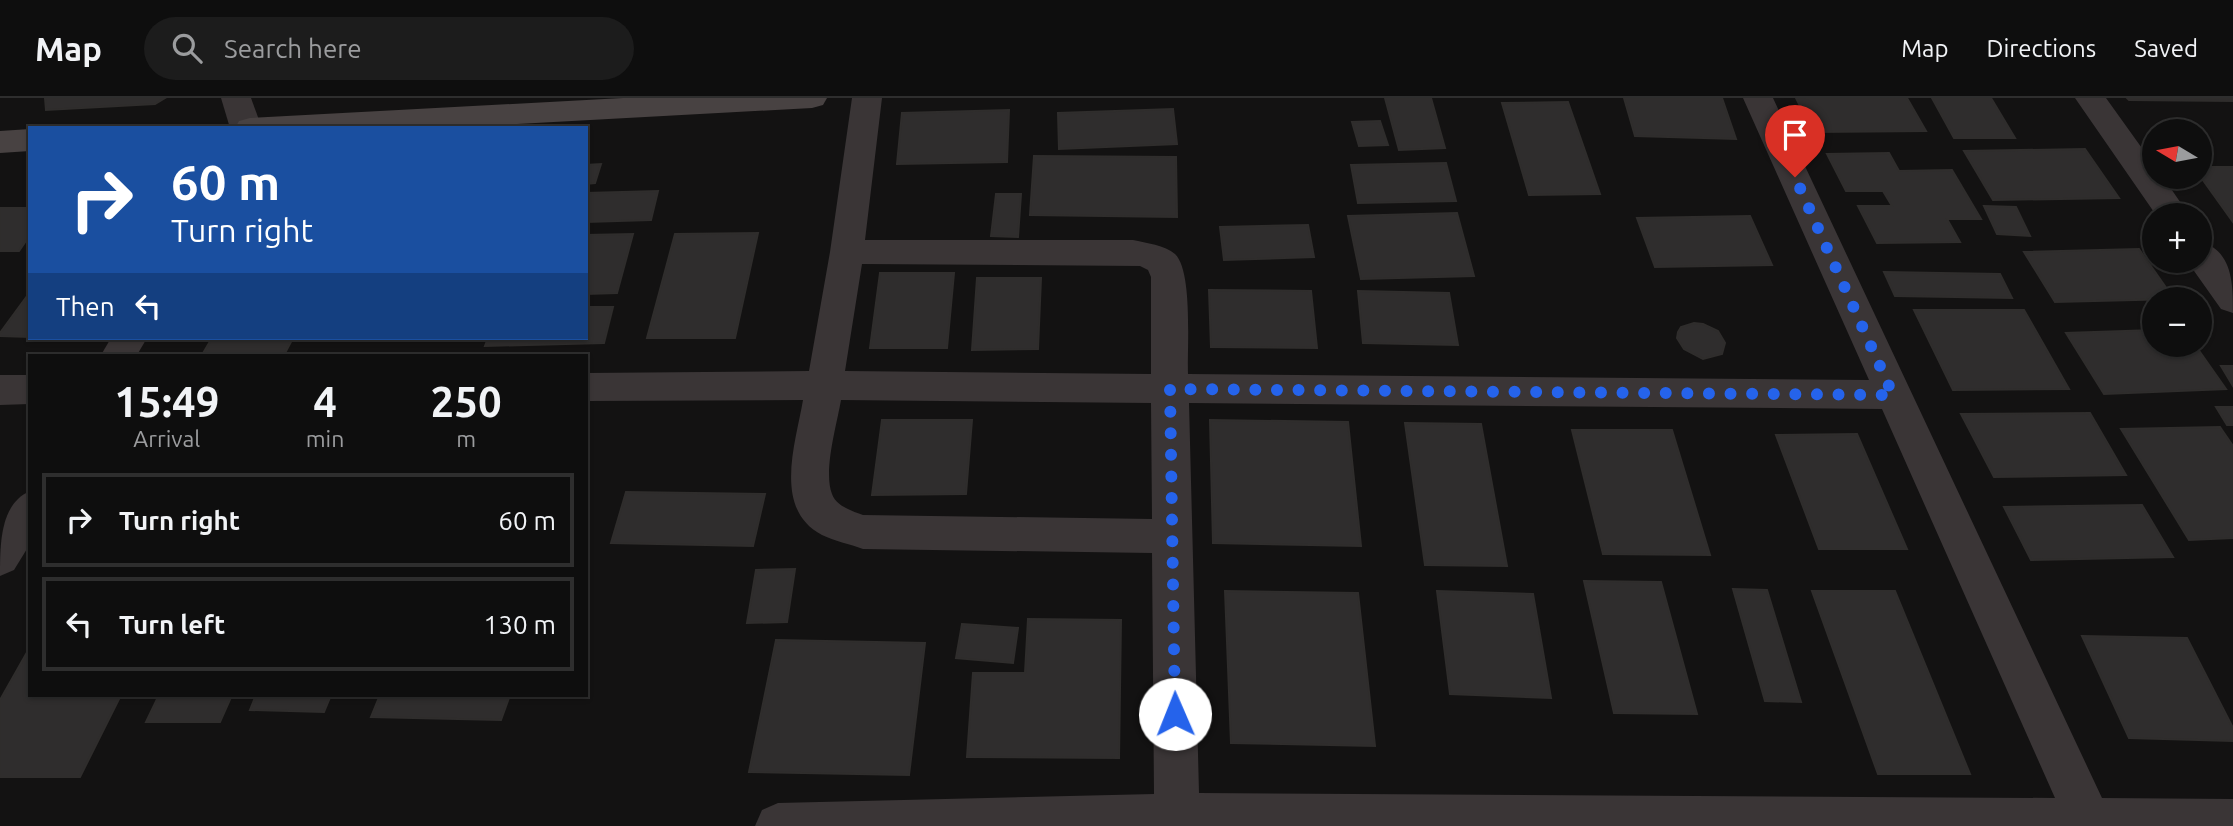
<!DOCTYPE html>
<meta charset="utf-8">
<style>
:root{--surface:#0e0e0e;--page:#1c1c1c;--text:#f1f3f6;--muted:#9b9c9e;--line:#2e2e2e}
body{margin:0;font-family:Ubuntu,sans-serif;background:var(--page);color:var(--text);height:100vh;display:flex;flex-direction:column;font-size:26px;white-space:nowrap}
*{box-sizing:border-box;margin:0}
p{font-size:23px;color:var(--muted)}
.icon{flex:none;width:38px;height:38px;fill:none;stroke:currentColor;stroke-width:2;stroke-linecap:round;stroke-linejoin:round}
.map{position:relative;flex:1;overflow:hidden}
.panel{position:absolute;left:28px;top:256px;width:560px;height:343px;display:flex;flex-direction:column;background:var(--surface);border-radius:0px;box-shadow:0 2px 5px #0004,0 0 0 2px var(--line)}
.panel>*{flex:none}
.guide{position:absolute;left:28px;top:28px;width:560px;height:214px;border-radius:0px;box-shadow:0 2px 5px #0004,0 0 0 2px var(--line);background:#1a4fa0;color:#fff;overflow:hidden}
.needle{width:46px;rotate:280deg}
.controls{position:absolute;left:2142px;top:21px;display:grid;gap:14px}
.controls a{display:grid;place-items:center;width:70px;height:70px;border-radius:50%;background:var(--surface);box-shadow:0 2px 5px #0004,0 0 0 2px var(--line);font-size:35px}
.pin{position:absolute;display:grid;place-items:center;width:60px;height:60px;color:#fff;margin:-72px -30px;border-radius:50% 50% 50% 0;rotate:-45deg;box-shadow:0 0 7px #0007}
.pin .icon{rotate:45deg}
.me{position:absolute;width:77px;margin:-38px;rotate:359deg;stroke-linejoin:round;filter:drop-shadow(0 0 5px #0008)}
.turn{display:flex;align-items:center;gap:24px;height:147px;padding:0 28px;font-size:32px}
.turn .icon{width:91px;height:91px;stroke-width:2.5}
.turn b{display:block;font-size:49px;line-height:60px}
.then{display:flex;align-items:center;height:66px;padding:0 28px;background:#0003;gap:14px;font-size:26px}
.eta{display:flex;justify-content:space-evenly;align-items:center;height:119px;text-align:center}
.eta b{font-size:42px;font-weight:600;line-height:49px}
ul{padding:0;list-style:none}
li{display:flex;align-items:center;gap:21px;height:94px;margin:0 14px 10px;padding:0 14px;border:4px solid var(--line);border-radius:0px}
li div{flex:1}
li b{display:block;font-size:26px}
li em{font-style:normal}
header{display:flex;align-items:center;gap:42px;box-sizing:border-box;height:98px;padding:0 35px;background:var(--surface);border-bottom:2px solid var(--line)}
header strong{font-size:33px}
nav{display:flex;gap:38px;margin-inline-start:auto;font-size:24px}
.search{width:490px;height:63px;background:var(--page);display:flex;align-items:center;gap:18px;box-sizing:border-box;padding:0 24px;border-radius:38px;color:var(--muted);font-size:26px}
.map>svg:first-child{display:block}
.building{fill:#2f2d2d;stroke:#2f2d2c;stroke-width:2}
.lines{fill:none;stroke-linecap:round;stroke-linejoin:round}
.street{fill:#3a3536;fill-rule:evenodd}
.secondary{fill:#484242;fill-rule:evenodd}
.route{stroke:#2563eb;stroke-width:12;stroke-dasharray:0 21.6}
</style>
<header>
<strong>Map</strong>
<div class="search"><svg class="icon" aria-label="search" viewBox="0 0 24 24"><circle cx="10" cy="10" r="6"/><path d="M15 15l6 6"/></svg>Search here</div>
<nav><a>Map</a><a>Directions</a><a>Saved</a></nav>
</header>
<div class="map">
<svg width="2233" height="728" viewBox="0 0 2233 728">
<rect width="100%" height="100%" fill="#131212"/>
<g class="building">
<path d="M45,0H165L155,6L46,12Z"/>
<path d="M1385,0H1431L1445,50L1399,52Z"/>
<path d="M1624,0H1722L1736,41L1635,38Z"/>
<path d="M1796,0H1907L1926,33L1813,34Z"/>
<path d="M1932,0H1991L2015,40H1954Z"/>
<path d="M2127,0H2233V3L2129,2Z"/>
<path d="M1568,4L1600,96L1529,97L1502,5Z"/>
<path d="M1173,11L1177,46L1059,51L1058,15Z"/>
<path d="M1009,12L1007,64L897,66L902,15Z"/>
<path d="M1380,23L1388,47L1359,48L1352,24Z"/>
<path d="M2085,51L2119,100L1993,102L1964,53Z"/>
<path d="M1889,55L1899,73L1952,72L1981,121H1947L1960,144L1877,145L1858,108H1892L1883,93H1846L1827,56Z"/>
<path d="M1034,58L1176,59L1177,119L1030,117Z"/>
<path d="M1446,65L1456,103L1358,105L1351,67Z"/>
<path d="M601,66L595,85L586,86V67Z"/>
<path d="M2200,69H2233V124L2200,78Z"/>
<path d="M658,93L651,122L586,124V95Z"/>
<path d="M996,96H1021L1018,139L991,138Z"/>
<path d="M1984,108L2016,109L2030,138L1997,136Z"/>
<path d="M0,110H30V137L19,153H0Z"/>
<path d="M1457,115L1474,178L1361,181L1348,118Z"/>
<path d="M1750,118L1772,167L1655,169L1637,120Z"/>
<path d="M1308,127L1314,159L1224,162L1220,129Z"/>
<path d="M758,135L735,240H647L675,136Z"/>
<path d="M633,136L617,195L586,196V137Z"/>
<path d="M2139,151L2174,201L2055,204L2024,154Z"/>
<path d="M1884,174L2000,176L2012,200L1895,198Z"/>
<path d="M880,175H954L947,250H870Z"/>
<path d="M977,180H1041L1038,251L972,252Z"/>
<path d="M1209,192L1311,193L1317,250L1211,249Z"/>
<path d="M1358,193L1449,195L1458,247L1363,245Z"/>
<path d="M30,194V239L0,238V235Z"/>
<path d="M586,209H613L604,245L485,248L488,240H586Z"/>
<path d="M1914,212H2024L2069,291L1953,292Z"/>
<path d="M1694,225L1703,226L1718,233L1725,245L1722,256L1703,261L1684,251L1677,240L1678,234L1681,229Z"/>
<path d="M2154,232V247H2195L2226,291L2104,296L2066,235Z"/>
<path d="M212,240H293L284,257H202Z"/>
<path d="M2221,268H2233V288Z"/>
<path d="M2216,309H2233V327H2227Z"/>
<path d="M2090,315L2126,377L1994,379L1961,316Z"/>
<path d="M882,322H972L966,396L872,397Z"/>
<path d="M1210,322L1348,324L1361,448L1213,445Z"/>
<path d="M1405,325L1481,326L1507,468L1425,467Z"/>
<path d="M2220,329L2233,348V440L2189,442L2121,331Z"/>
<path d="M1572,332H1672L1710,457L1603,456Z"/>
<path d="M1857,336L1907,451H1819L1776,337Z"/>
<path d="M626,394L765,396L753,448L611,445Z"/>
<path d="M2142,407L2173,459L2031,462L2004,409Z"/>
<path d="M795,471L787,524L747,525L756,472Z"/>
<path d="M1584,483L1661,484L1697,616L1614,615Z"/>
<path d="M1733,491L1767,492L1801,604L1765,603Z"/>
<path d="M1225,493L1358,495L1375,648L1231,645Z"/>
<path d="M1437,493L1533,496L1551,600L1450,596Z"/>
<path d="M1812,493H1895L1970,676H1878Z"/>
<path d="M1028,521L1121,522L1119,660L967,659L973,575H1025Z"/>
<path d="M962,526L1018,530L1013,565L956,560Z"/>
<path d="M2082,538L2187,540L2233,630V643L2129,640Z"/>
<path d="M776,542L925,545L909,677L749,674Z"/>
<path d="M30,549V597H121L80,679H0V602Z"/>
<path d="M159,597H232L220,624H146Z"/>
<path d="M256,597H331L324,614L250,612Z"/>
<path d="M380,597H510L501,622L371,619Z"/>
</g>
<g class="lines">
<g class="street">
<path d="M221,0H251L262,30H230Z"/>
<path d="M852,0H882L865,142H1133C1146,145 1165,147 1175,156C1193,173 1187,250 1188,276L1869,282L1743,0H1773L2102,700L2233,701V728H755L762,712L778,705L1154,696L1152,455L863,451C850,446 834,443 822,437C772,411 796,344 803,302L586,303V275L809,273L830,154ZM862,166L1140,168L1148,172L1151,179V276L845,273ZM841,302L1151,305L1152,421L863,417C852,413 836,408 832,396C823,373 837,326 841,302ZM1189,305L1882,311L2055,700L1199,695Z"/>
<path d="M2075,0H2106L2154,67V79H2163L2189,117H2156Z"/>
<path d="M2200,143C2233,153 2233,186 2233,215L2221,211L2187,163H2200Z"/>
<path d="M111,240H147L137,257H101Z"/>
<path d="M0,277H30V306L0,307Z"/>
<path d="M30,393V446L14,472L0,478C0,446 0,406 30,393Z"/>
</g>
<g class="secondary">
<path d="M623,0H827L823,7L812,10L446,30H235L239,23L250,20Z"/>
<path d="M30,31V53L0,55V33Z"/>
</g>
</g>
<g class="lines">
<path class="route" d="M1175,616L1170,291L1893,297L1795,79"/>
</g>
</svg>
<div class="controls">
<a><svg class="needle" viewBox="-14 -14 28 28"><path d="M0-13l5 13h-10z" fill="#e53935"/><path d="M0 13l5-13h-10z" fill="#9b9c9e"/></svg></a>
<a>+</a>
<a>−</a>
</div>
<div class="pin" style="left:1795px;top:79px;background:#d93025"><svg class="icon" aria-label="arrive" viewBox="0 0 24 24"><path d="M6 21V4h12l-3 4 3 4H6"/></svg></div>
<svg class="me" style="left:1175px;top:616px" viewBox="-20 -20 40 40"><circle r="19" fill="#fff"/><path d="M0-13L10 11 0 6-10 11z" fill="#2563eb"/></svg>
<div class="guide">
<div class="turn"><svg class="icon" aria-label="right" viewBox="0 0 24 24"><path d="M7 20v-9h11M14 6l5 5-5 5"/></svg><div><b>60 m</b>Turn right</div></div>
<div class="then">Then<svg class="icon" aria-label="left" viewBox="0 0 24 24"><path d="M17 20v-9H6M10 6l-5 5 5 5"/></svg></div>
</div>
<section class="panel">
<div class="eta">
<div><b>15:49</b><p>Arrival</p></div>
<div><b>4</b><p>min</p></div>
<div><b>250</b><p>m</p></div>
</div>
<ul>
<li><svg class="icon" aria-label="right" viewBox="0 0 24 24"><path d="M7 20v-9h11M14 6l5 5-5 5"/></svg><div><b>Turn right</b></div><em>60 m</em></li>
<li><svg class="icon" aria-label="left" viewBox="0 0 24 24"><path d="M17 20v-9H6M10 6l-5 5 5 5"/></svg><div><b>Turn left</b></div><em>130 m</em></li>
</ul>
</section>
</div>
